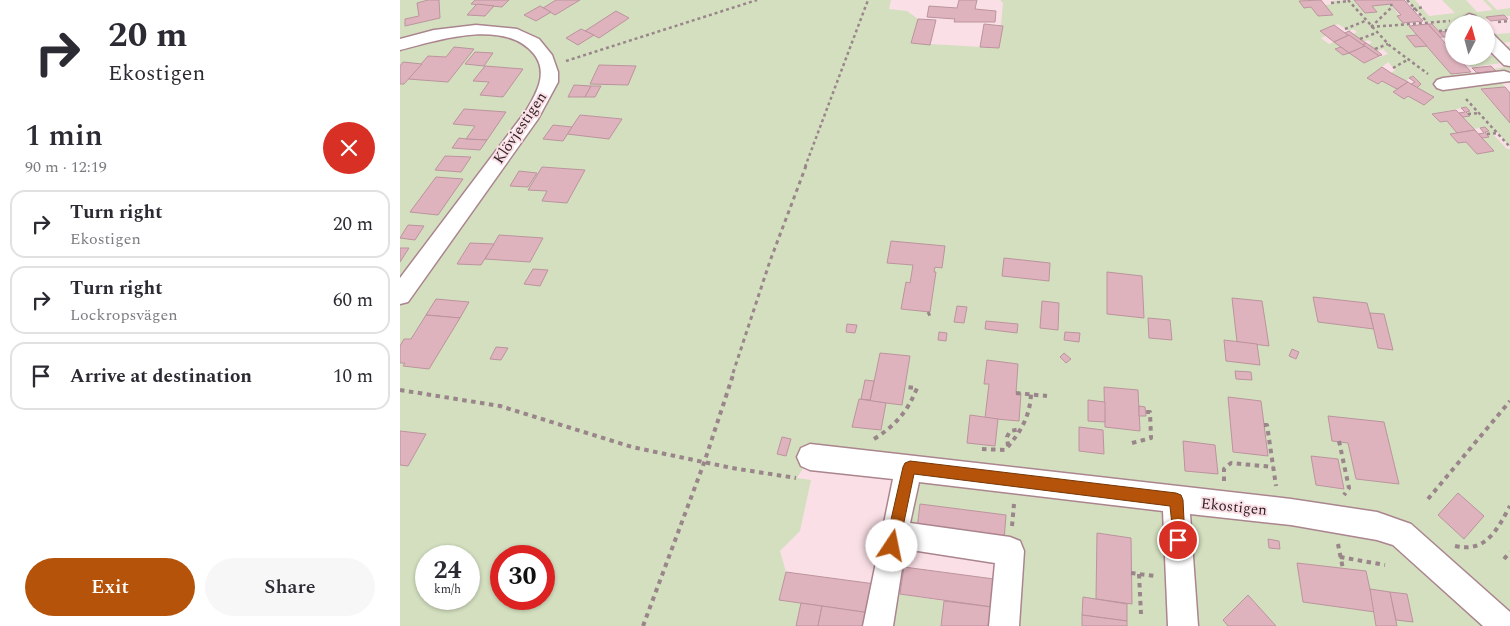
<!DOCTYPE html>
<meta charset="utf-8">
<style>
:root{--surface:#fff;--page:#f7f7f7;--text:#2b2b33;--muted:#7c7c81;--line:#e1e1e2;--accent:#b45309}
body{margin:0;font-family:Spectral,serif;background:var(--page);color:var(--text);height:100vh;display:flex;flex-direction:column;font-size:19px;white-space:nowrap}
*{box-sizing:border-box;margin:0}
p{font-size:16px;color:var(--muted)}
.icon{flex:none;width:28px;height:28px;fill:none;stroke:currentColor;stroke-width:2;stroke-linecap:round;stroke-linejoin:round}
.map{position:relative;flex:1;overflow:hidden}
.side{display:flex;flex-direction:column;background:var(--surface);width:400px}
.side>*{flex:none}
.top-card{background:#fff;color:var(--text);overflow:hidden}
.needle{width:32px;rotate:6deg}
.fabs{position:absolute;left:1045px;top:15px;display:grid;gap:10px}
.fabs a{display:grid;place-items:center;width:50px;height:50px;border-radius:50%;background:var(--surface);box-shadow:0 1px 4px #0004;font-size:25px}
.speed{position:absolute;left:15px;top:545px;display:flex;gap:10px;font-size:25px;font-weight:700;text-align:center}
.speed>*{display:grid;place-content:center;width:65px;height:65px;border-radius:50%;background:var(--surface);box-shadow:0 1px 4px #0004;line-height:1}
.speed small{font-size:12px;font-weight:400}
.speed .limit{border:8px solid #d22;background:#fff;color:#111}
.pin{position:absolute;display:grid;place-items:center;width:42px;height:42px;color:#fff;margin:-21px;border:2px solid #fff;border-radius:50%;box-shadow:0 1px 5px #0007}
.me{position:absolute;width:55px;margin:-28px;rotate:11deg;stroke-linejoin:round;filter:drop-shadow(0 0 4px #0008)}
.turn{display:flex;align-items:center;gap:18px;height:105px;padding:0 25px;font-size:22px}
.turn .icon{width:65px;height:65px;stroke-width:2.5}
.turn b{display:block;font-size:35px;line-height:42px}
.round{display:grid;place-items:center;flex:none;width:52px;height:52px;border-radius:26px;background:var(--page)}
.head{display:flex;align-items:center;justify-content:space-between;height:85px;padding:0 25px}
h1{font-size:30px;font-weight:600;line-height:38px}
.primary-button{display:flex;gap:10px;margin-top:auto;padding:10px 25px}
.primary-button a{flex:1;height:58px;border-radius:30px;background:var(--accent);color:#fff;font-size:20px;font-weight:600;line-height:58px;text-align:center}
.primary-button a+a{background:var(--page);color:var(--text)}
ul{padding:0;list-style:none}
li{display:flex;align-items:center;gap:15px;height:68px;margin:0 10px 8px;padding:0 15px;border:2px solid var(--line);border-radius:15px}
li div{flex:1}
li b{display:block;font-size:19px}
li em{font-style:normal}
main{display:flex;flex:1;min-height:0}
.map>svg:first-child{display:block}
.green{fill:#d3dfbf;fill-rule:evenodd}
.building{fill:#dfb3bd;stroke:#bb949d}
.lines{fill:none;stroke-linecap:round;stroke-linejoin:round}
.street-casing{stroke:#ab858e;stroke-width:3}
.path-far2{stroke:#9a858a;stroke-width:2.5;stroke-dasharray:3 3;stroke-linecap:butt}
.path-far1{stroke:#9a858a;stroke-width:3;stroke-dasharray:4 4;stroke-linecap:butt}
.path{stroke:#9a858a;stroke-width:4;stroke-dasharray:4.5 4.5;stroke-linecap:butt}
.street{fill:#fff;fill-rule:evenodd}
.route{fill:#b45309;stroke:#753606}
.labels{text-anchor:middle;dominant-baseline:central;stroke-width:4;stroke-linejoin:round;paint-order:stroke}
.street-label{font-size:15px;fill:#312225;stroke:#fae0e6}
</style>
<main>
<section class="side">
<div class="top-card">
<div class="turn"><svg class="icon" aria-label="right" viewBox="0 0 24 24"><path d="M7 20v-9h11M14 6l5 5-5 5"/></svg><div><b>20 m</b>Ekostigen</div></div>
</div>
<div class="head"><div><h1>1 min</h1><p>90 m · 12:19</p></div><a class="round" style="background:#d93025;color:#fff"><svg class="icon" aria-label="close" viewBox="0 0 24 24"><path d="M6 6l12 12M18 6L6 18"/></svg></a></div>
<ul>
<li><svg class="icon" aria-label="right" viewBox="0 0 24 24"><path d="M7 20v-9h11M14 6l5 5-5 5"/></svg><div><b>Turn right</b><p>Ekostigen</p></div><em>20 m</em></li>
<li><svg class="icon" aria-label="right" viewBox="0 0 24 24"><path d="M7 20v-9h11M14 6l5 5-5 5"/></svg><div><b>Turn right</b><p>Lockropsvägen</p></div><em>60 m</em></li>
<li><svg class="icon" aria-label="arrive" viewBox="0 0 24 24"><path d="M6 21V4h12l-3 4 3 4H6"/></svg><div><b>Arrive at destination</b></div><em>10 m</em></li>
</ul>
<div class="primary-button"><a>Exit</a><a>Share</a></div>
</section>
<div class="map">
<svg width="1110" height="626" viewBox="0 0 1110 626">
<rect width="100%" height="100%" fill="#fae0e6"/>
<g class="green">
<path d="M0,0H491L489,9L507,11L518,19L512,43L599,48L603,3L600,0H905L904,8L911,7L918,16L933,15L925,5L932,4L930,1L954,0L965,13L977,12L972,6L991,4L1005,24H1008L1051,74L1095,71L1094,69L1110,66V84L1104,77L1097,78L1105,87L1081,90L1110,123V147L1098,133L1093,134L1107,149H1110V626H590L606,515L521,504L517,529L494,534L509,467L410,457L397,478L411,480L400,531L380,551L386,572L379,599L401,603L396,626H0ZM938,24L949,31L953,29L957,32L953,34L963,42L968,40L972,42L968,45L978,51L983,49L988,54L964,63L949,53L943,55L935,49L941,47L934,42L929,44L921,38L926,36L920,32ZM988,62L995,70L991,73L1006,81L1012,76L1021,84L1004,99L993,93L997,89L982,81L978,84L968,78ZM1066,107L1070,111L1066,112L1070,116L1063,117L1074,129L1085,127L1089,131L1085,132L1089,137L1082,138L1094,151L1077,154L1066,142L1051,134L1057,133L1047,121L1040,122L1033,114ZM26,556H69V599H26ZM101,556H144V599H101Z"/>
<path d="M1007,0H1015L1029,16L1055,13L1042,0H1066L1077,12L1093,10L1083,0H1087L1097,10L1110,8V16L1071,21L1073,24H1054V30L1039,31L1031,22L1027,23Z"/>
<path d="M1110,33V42L1094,44L1096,47L1110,46V62L1071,67L1065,61L1103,54L1100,51L1086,52V35Z"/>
<path d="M484,586L500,594L544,601L541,626H467Z"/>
</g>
<g class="building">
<path d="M28,0H39L40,18L5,26V19L19,16L17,3Z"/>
<path d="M75,0H109L102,7L71,4Z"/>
<path d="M156,0H180L155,15L143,8Z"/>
<path d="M559,0H577L575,9L596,11L595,22H554L555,19L527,17L529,6L557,8Z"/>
<path d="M921,0L933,15L918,16L911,7L904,8L899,1Z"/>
<path d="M954,0H1004L1023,21L1003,23L997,16L1001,15L991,4L972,6L977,12L965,13Z"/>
<path d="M77,4L86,5L94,6L85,16L67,15Z"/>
<path d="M140,6L151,12L136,21L124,15Z"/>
<path d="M216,11L229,18L199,38L185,31Z"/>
<path d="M1104,15L1108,19L1091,21L1086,17Z"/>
<path d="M518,19L536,20L530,45L511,43Z"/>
<path d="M584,24L603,26L599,48L580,47Z"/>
<path d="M1028,24L1054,53V56H1057L1071,72L1051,74L1009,26Z"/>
<path d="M1028,24H1032L1044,37H1040Z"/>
<path d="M934,25L945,33L949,35L934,42L920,31Z"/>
<path d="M181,29L194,35L178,45L166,38Z"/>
<path d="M949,31L960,39L966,43L963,45L945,33Z"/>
<path d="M1054,31V36L1044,37L1040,32Z"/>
<path d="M949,35L963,45L965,46L949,53L934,42Z"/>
<path d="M1017,35L1027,46L1015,47L1006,36Z"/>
<path d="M966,43L975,49L982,55L979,56L963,45Z"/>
<path d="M965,46L979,56L964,63L949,53Z"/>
<path d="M54,47L74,49L48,82L8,79L28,56L46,57Z"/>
<path d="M941,47L949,53L943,55L935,49Z"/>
<path d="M75,52L93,53L84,66L65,64Z"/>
<path d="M1061,56H1082L1084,59L1065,61Z"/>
<path d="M3,62L22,64L4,84H0V66Z"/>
<path d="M199,65L236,66L228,85L190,84Z"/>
<path d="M85,66L123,69L103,97L80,95L89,82L73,81Z"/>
<path d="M1091,66L1096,71L1077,73L1072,68Z"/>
<path d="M982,67L991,73L1008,82L997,89L982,81L978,84L967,78Z"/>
<path d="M1013,76L1021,84L1017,88L1011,84L1015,82L1009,78Z"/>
<path d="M1008,82L1011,84L1034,97L1024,105L1008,96L1004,99L993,92Z"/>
<path d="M174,85L191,86L185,97H168Z"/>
<path d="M191,86H201L195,97H185Z"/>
<path d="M1105,87L1110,93V123L1081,89Z"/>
<path d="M1066,107L1070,111L1066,112L1070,116L1063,117L1059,113L1065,112L1061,108Z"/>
<path d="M64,109L106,112L87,140L66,139L75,126L53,124Z"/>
<path d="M1056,110L1074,129L1075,130L1057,133L1047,121L1040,122L1032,114Z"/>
<path d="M180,115L222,119L209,139L167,134Z"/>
<path d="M153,125L172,127L163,141L143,139Z"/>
<path d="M1085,127L1089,131L1085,132L1089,137L1082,138L1078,134L1084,133L1080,128Z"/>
<path d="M1075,130L1082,138L1094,151L1077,154L1066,142L1058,143L1050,134Z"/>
<path d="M59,138L66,139L87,140L80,150L52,148Z"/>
<path d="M45,156L71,157L61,172L35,170Z"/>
<path d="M142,167L185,170L167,203L142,201L147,191L128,190Z"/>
<path d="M119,171L137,173L128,187L110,186Z"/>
<path d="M36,177L63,179L38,215L10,212Z"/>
<path d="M8,225L24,226L15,240L0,238Z"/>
<path d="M99,235L143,238L130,262L85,259Z"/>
<path d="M491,241L545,246L542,268L535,267L534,272H536L530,312L501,309L506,282L510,283L513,265L487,263Z"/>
<path d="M70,243L94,244L81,265L57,264Z"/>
<path d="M0,248H9L0,262Z"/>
<path d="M604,258L650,263L649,281L602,276Z"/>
<path d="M133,269L148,270L140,286L124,284Z"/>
<path d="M707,272L742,276L744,318L707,314Z"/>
<path d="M913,297L967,303L974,329L918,322Z"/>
<path d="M832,298L862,301L869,346L837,342Z"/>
<path d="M36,299L69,302L60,318L26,315Z"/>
<path d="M642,301L659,303L658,330L640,328Z"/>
<path d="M557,306L567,307L564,323L554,322Z"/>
<path d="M970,313L984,314L993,350L978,348Z"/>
<path d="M26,315L60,318L29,369L3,366L5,363H0V346L4,339H11Z"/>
<path d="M748,318L770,320L772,340L749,338Z"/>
<path d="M586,321L618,324L617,333L585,329Z"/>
<path d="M447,324L457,325L455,333L446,332Z"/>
<path d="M539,332L547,333L546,341L538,340Z"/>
<path d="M665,332L680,333L679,342L664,340Z"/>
<path d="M824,340L857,344L860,365L826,361Z"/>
<path d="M96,347L108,348L101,360L90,359Z"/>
<path d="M892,349L899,352L896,359L889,356Z"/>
<path d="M480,353L510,356L502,405L470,401Z"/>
<path d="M664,353L671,359L666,363L660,357Z"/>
<path d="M587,360L618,364L616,393H621L619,421L585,418L589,384H584Z"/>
<path d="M835,371L851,372L852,380L836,379Z"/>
<path d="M465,380L474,381L470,400L461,399Z"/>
<path d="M704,387L738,390L740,431L705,427Z"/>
<path d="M828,397L861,401L868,456L833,452Z"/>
<path d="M459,399L486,403L481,430L452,427Z"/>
<path d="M688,400L705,402V422L688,421Z"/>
<path d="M739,406L745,407L746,416H739Z"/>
<path d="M570,415L598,419L595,446L567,443Z"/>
<path d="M928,416L984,422L999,484L956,479L948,443L932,441Z"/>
<path d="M679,427L703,430L704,454L679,451Z"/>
<path d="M0,431L26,434L8,466L0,465Z"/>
<path d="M382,437L391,439L386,456L377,454Z"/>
<path d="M783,441L815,445L818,474L785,471Z"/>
<path d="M911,456L938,459L944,489L916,485Z"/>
<path d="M1058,493L1084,516L1064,539L1038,515Z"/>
<path d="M520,504L606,515L604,540L517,529Z"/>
<path d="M697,533L731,538L732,604L696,599Z"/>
<path d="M868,539L879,541L880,549L869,548Z"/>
<path d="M897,563L966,571L975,612L903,602Z"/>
<path d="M504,567L594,579L592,607L500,594Z"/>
<path d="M386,572L475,584L470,613L379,600Z"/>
<path d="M970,589L990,592L997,626H976Z"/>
<path d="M990,592L1007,594L1013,622L996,620Z"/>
<path d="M848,595L876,626H828L823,620Z"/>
<path d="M683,597L727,604V621L682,615Z"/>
<path d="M544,601L592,607L590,626H541Z"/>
<path d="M401,603L422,606L418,626H396Z"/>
<path d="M422,606L470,613L467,626H418Z"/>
<path d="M682,615L727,621V626H682Z"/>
</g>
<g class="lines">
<g class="street-casing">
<g id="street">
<path d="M1069,14L1075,16L1081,24H1064L1061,19Z"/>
<path d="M76,25L117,29L139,39L152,55L158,72V82L138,119L8,302L0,304V278L126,111C136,94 149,73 134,54C105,18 38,40 0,50V39L34,30Z"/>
<path d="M1086,32L1092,33L1110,51V66L1104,65L1086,47Z"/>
<path d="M1104,71L1110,73V81L1043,90L1037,88L1034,84L1037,80L1043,78Z"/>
<path d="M410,444L891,499L977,512L1011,524L1110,612V626H1083L993,545L977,540L891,525L790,514L798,626H768L763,511L519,482L510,523L610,537L620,541L624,551L619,626H589L595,563L505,549L493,626H463L493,479L410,470L401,466L397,457L401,448Z"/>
</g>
</g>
<g class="path-far2">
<path d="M948,0L989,45L1028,74"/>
<path d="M1007,0L1027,22"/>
<path d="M931,3L949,1"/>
<path d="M1013,9L1024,7"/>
<path d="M1098,22L1109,21"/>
<path d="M971,27L1050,21"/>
<path d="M971,27L992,7L991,4"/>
<path d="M945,29L965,21"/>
<path d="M1039,31L1053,30"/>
<path d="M960,39L976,33"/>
<path d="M1049,42H1054"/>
<path d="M975,49L988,44"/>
<path d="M166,61L357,0"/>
<path d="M993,68L1007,60"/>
<path d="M1066,99L1110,147"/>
<path d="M1068,114L1080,113"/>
<path d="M1087,134L1098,133"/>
<path d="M405,167L468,0"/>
</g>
<g class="path-far1">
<path d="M528,312L530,316"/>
<path d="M333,373L370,261L406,166"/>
</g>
<g class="path">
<path d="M0,390L100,406L232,447L332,468L396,478"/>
<path d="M616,393L647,396"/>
<path d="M864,425H867L876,486"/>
<path d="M474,439C495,426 508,411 517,388L505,387"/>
<path d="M939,441L949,488L944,495"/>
<path d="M732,443L751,438L750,412H746"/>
<path d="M608,446L607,437L610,431L621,429"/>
<path d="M582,449L605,450C620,433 630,417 631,394"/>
<path d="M824,481V469L831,463L873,467"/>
<path d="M1028,499L1110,401"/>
<path d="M612,526L614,504"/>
<path d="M938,544L943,569"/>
<path d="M1055,546C1086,553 1097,530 1110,506"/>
<path d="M940,557L985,565"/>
<path d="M1104,559L1110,552"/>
<path d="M731,573L755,576"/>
<path d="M739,574L741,614"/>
<path d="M243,626L304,463L334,372"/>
</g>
<use href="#street" class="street"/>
</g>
<path class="route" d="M510,461L776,493L781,495L783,500L785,540L783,544L778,546L774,544L770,506L514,474L499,546L497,551L492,553L487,551L485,546L503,467L505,463Z"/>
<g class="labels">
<g class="street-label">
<text transform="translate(120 128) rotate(-56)">Klövjestigen</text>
<text transform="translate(834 507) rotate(6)">Ekostigen</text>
</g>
</g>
</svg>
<div class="fabs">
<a><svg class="needle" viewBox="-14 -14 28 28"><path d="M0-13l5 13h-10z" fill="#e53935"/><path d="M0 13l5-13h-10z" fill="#7c7c81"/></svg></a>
</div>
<div class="speed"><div>24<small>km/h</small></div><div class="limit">30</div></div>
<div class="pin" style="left:778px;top:540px;background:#d93025"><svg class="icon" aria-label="arrive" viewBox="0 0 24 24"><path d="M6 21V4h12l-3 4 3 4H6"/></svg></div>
<svg class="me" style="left:492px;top:546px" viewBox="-20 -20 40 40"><circle r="19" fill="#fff"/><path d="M0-13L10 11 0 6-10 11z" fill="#b45309"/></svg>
</div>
</main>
